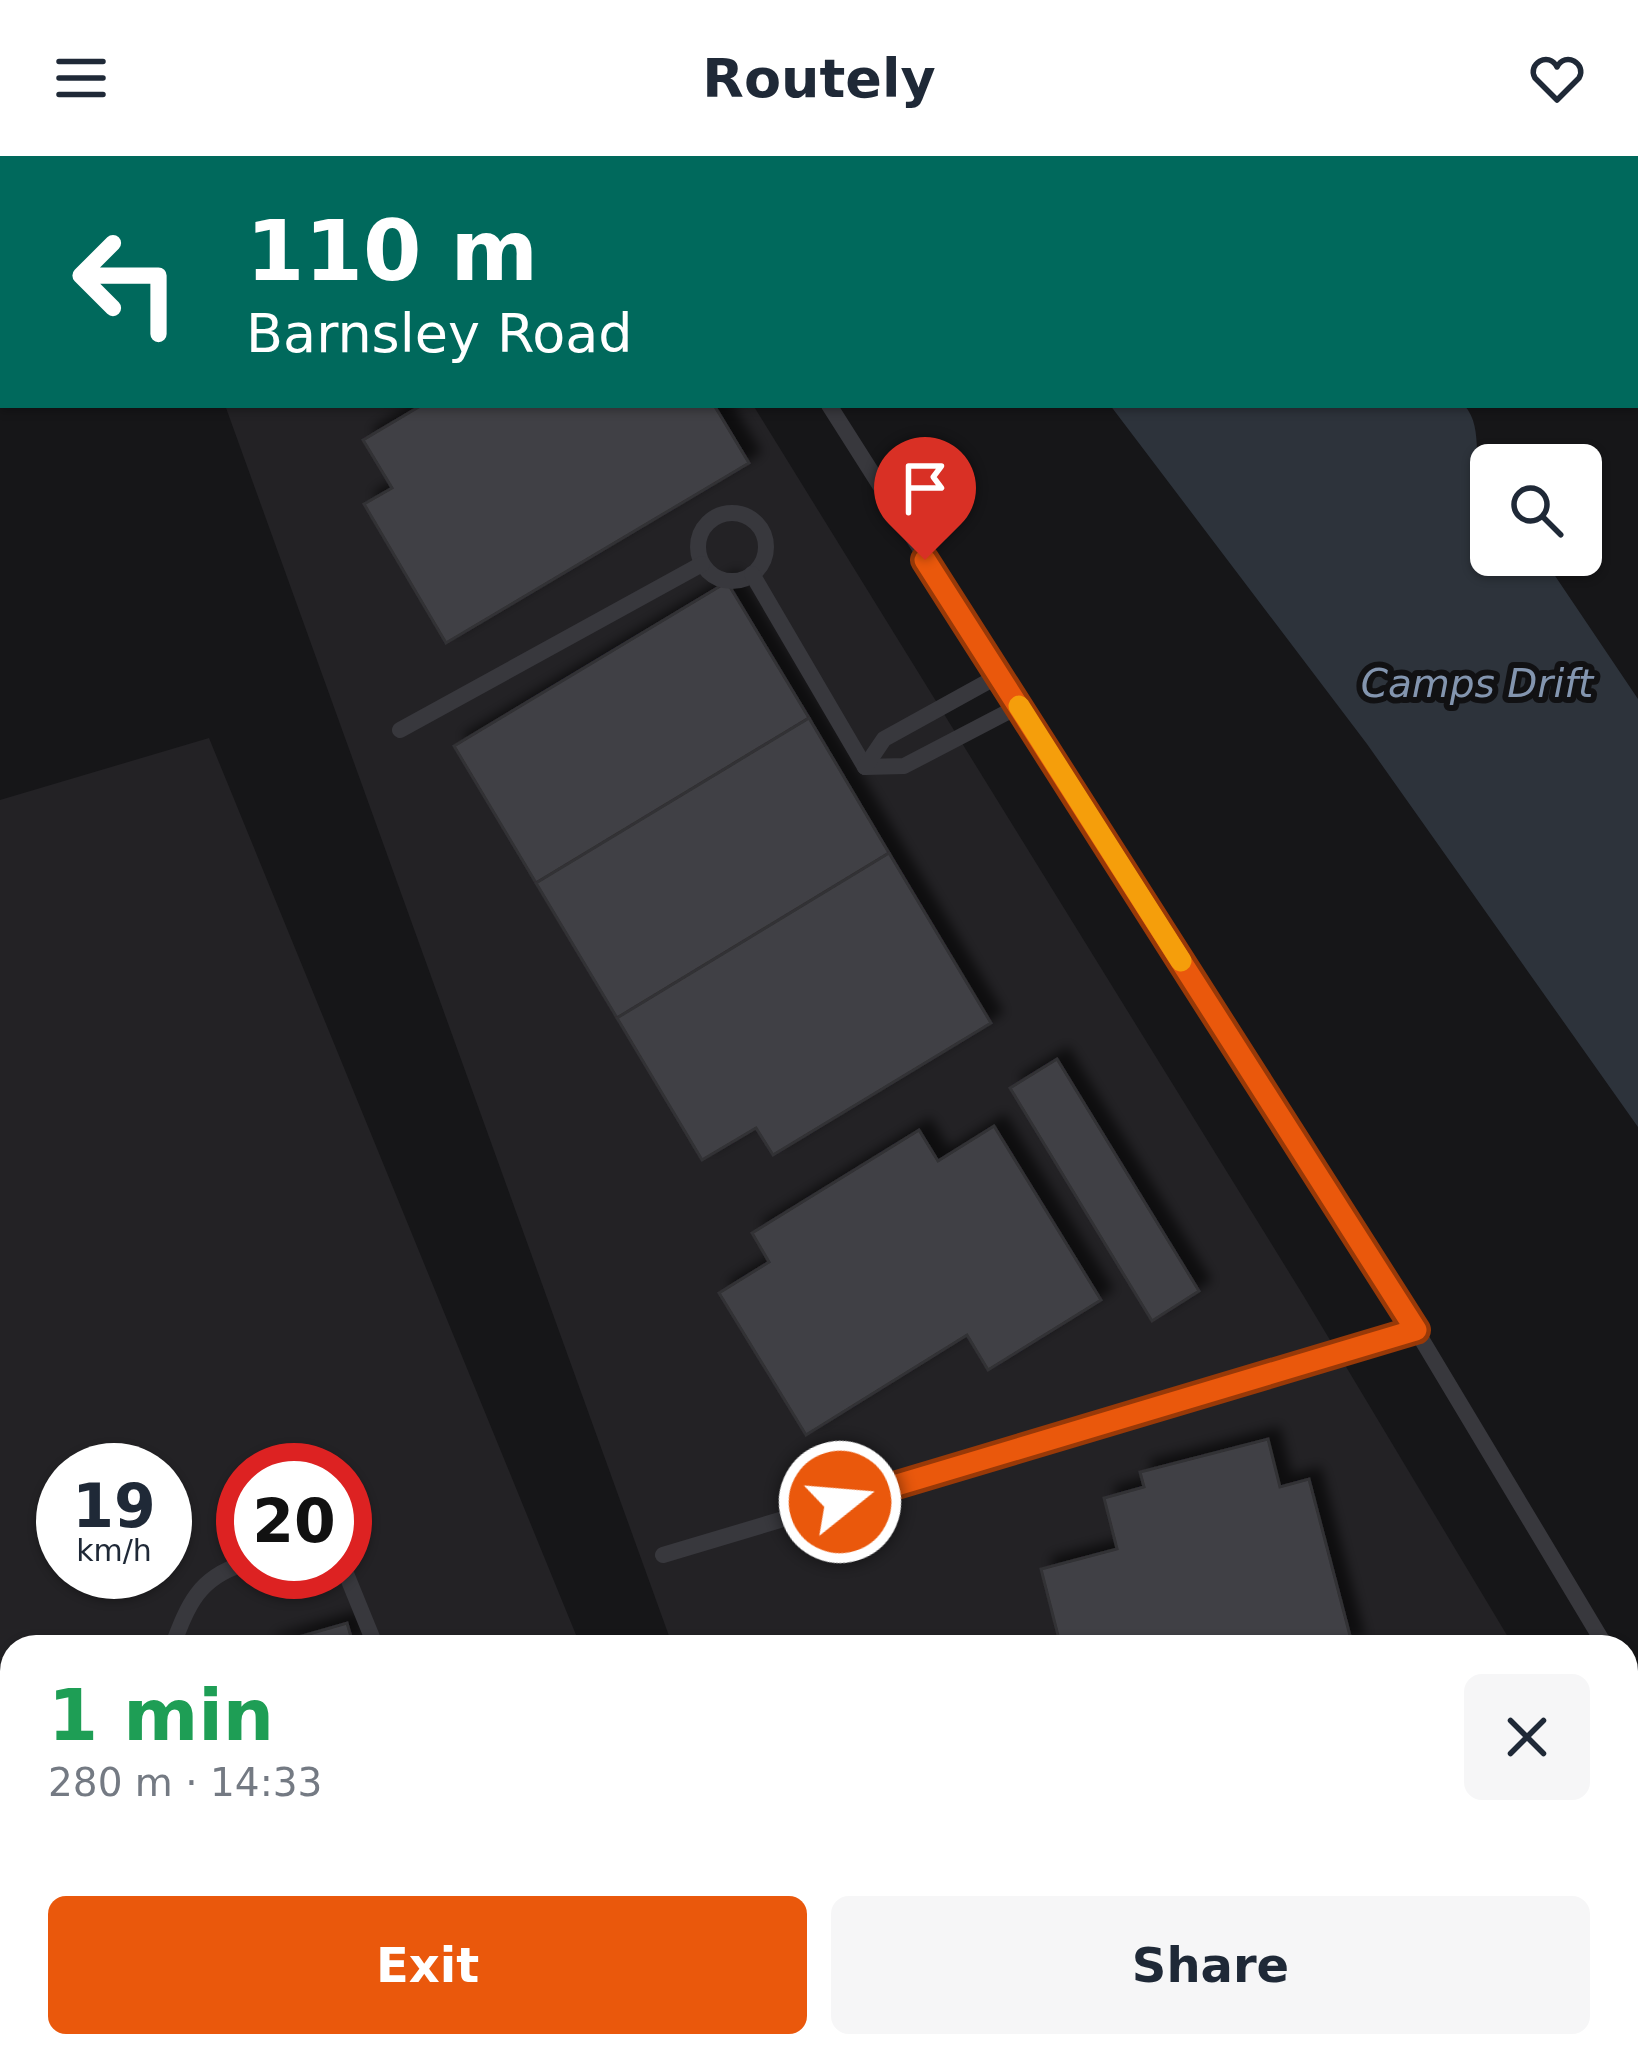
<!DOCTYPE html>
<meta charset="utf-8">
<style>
:root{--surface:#fff;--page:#f6f6f7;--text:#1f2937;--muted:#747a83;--accent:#ea580c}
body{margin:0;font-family:"DejaVu Sans",sans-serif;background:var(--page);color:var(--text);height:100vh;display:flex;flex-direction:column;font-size:45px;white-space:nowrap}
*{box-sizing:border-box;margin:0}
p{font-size:39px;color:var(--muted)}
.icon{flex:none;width:66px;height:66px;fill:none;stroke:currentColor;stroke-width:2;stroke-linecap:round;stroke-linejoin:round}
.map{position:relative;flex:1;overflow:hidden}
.drawer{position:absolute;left:0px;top:1479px;width:1638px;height:423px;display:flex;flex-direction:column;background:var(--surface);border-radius:36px 36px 0 0;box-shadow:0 3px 9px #0004}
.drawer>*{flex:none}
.guide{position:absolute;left:0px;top:0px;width:1638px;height:252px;box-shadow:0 3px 9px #0004;background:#00695c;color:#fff;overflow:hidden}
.controls{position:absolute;left:1470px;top:288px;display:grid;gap:24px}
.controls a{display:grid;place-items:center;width:132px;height:132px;border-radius:18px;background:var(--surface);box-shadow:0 3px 9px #0004;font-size:60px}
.speed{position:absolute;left:36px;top:1287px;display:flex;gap:24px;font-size:60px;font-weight:700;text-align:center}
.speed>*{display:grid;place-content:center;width:156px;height:156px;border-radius:50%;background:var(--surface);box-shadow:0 3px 9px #0004;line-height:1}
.speed small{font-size:30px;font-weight:400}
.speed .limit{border:18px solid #d22;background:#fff;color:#111}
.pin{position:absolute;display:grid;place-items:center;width:102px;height:102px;color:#fff;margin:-123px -51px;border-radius:50% 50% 50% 0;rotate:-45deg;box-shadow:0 0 12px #0007}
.pin .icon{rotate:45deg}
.me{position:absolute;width:132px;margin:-66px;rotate:73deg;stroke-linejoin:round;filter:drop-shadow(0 0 9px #0008)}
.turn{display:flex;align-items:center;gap:42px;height:252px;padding:0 48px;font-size:54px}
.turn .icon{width:156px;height:156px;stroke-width:2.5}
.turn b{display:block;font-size:84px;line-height:102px}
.round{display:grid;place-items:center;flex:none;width:126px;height:126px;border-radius:18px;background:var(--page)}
.head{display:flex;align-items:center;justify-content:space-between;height:204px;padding:0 48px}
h1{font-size:72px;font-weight:700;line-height:90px;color:#1e9e55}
.primary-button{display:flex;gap:24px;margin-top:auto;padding:24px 48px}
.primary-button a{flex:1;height:138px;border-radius:18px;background:var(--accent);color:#fff;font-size:48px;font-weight:700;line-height:138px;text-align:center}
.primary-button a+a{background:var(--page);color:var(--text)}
header{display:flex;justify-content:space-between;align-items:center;height:156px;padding:0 48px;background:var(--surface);font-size:54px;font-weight:700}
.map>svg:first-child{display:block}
.built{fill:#232225;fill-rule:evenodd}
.water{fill:#2d333b}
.building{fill:#414145;stroke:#313034;stroke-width:3;filter:url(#shadow)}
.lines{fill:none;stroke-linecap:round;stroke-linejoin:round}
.service{stroke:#38383d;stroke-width:16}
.route-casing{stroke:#983908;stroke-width:30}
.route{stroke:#ea580c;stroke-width:21}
.slow{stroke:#f59e0b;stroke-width:21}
.labels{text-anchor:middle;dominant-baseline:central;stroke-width:12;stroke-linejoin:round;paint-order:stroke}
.water-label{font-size:39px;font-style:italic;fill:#8395af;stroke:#111113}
</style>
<header><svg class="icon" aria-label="menu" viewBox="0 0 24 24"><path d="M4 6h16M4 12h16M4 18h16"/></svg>Routely<svg class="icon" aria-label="heart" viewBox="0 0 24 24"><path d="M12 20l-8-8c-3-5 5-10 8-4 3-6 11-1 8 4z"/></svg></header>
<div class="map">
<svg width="1638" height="1900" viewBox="0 0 1638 1900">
<defs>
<filter id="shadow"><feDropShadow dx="11" dy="-11" stdDeviation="6" flood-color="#0009"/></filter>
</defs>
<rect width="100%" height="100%" fill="#161618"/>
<g class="built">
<path d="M59,0H600L602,3H61Z"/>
<path d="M225,249H753L1303,1139L1514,1491H673Z"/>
<path d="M209,582L581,1491H12V1890H727L731,1900H0V644ZM63,1314H165V1416H63ZM243,1314H345V1416H243Z"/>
<path d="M1626,1678L1638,1698V1900H849L844,1890H1626Z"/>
</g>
<g class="water">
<path d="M929,0H1232L1235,3H931Z"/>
<path d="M1110,249H1464C1487,274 1467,313 1491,341V399H1541L1638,543V971L1367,588Z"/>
</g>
<g class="building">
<path d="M422,249H714L749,307L446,487L364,348L392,332L363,284Z"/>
<path d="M727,426L809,562L536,727L454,590Z"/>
<path d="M809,562L889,697L617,862L536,727Z"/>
<path d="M889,697L991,867L773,999L756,972L702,1004L617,862Z"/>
<path d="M1057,903L1199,1135L1152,1165L1010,932Z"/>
<path d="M994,970L1101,1144L988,1214L967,1179L806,1279L719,1137L769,1106L752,1077L919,974L938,1005Z"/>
<path d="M1268,1283L1280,1331L1309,1323L1353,1491H1061L1041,1413L1117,1393L1104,1342L1144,1331L1140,1316Z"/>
<path d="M347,1467L354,1491H264Z"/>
<path d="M12,1667V1890H353L356,1900H0V1671Z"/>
<path d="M894,1890H1158L1160,1900H897Z"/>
</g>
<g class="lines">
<g class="service">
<path d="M80,0L83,3"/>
<path d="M673,0L675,3"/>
<path d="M373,3L379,0"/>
<path d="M829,249L1416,1174L1606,1491"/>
<circle cx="732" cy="391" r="34"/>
<path d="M752,418L865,611"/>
<path d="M400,574L702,408"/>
<path d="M865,611L904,610L1019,550"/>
<path d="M865,611L884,583L998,520"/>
<path d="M663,1399L1416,1174"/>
<path d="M345,1415L376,1491"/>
<path d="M172,1491C188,1449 198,1422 243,1408"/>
<path d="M1626,1525L1638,1545"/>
<path d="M0,1574L12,1570"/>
<path d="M494,1890L497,1900"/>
</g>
</g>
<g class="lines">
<g class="route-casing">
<path id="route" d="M840,1346L1416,1174L925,404"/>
</g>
<use href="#route" class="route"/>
<path class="slow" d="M1019,550L1181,805"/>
</g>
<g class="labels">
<g class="water-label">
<text x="1477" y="527">Camps Drift</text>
</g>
</g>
</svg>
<div class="controls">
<a><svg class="icon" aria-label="search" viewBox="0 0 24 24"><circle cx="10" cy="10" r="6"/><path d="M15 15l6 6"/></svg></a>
</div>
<div class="speed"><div>19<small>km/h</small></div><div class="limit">20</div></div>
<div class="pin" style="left:925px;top:404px;background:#d93025"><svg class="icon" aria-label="arrive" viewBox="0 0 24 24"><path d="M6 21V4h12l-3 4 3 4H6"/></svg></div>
<svg class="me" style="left:840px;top:1346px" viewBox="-20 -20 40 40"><circle r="17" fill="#ea580c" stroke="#fff" stroke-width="3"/><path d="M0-11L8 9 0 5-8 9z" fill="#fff"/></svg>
<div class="guide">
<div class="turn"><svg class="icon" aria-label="left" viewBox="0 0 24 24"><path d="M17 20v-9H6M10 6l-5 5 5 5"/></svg><div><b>110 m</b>Barnsley Road</div></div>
</div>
<section class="drawer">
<div class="head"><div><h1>1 min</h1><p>280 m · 14:33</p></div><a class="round"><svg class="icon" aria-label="close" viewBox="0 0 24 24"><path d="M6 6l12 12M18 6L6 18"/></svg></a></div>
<div class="primary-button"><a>Exit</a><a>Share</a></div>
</section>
</div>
